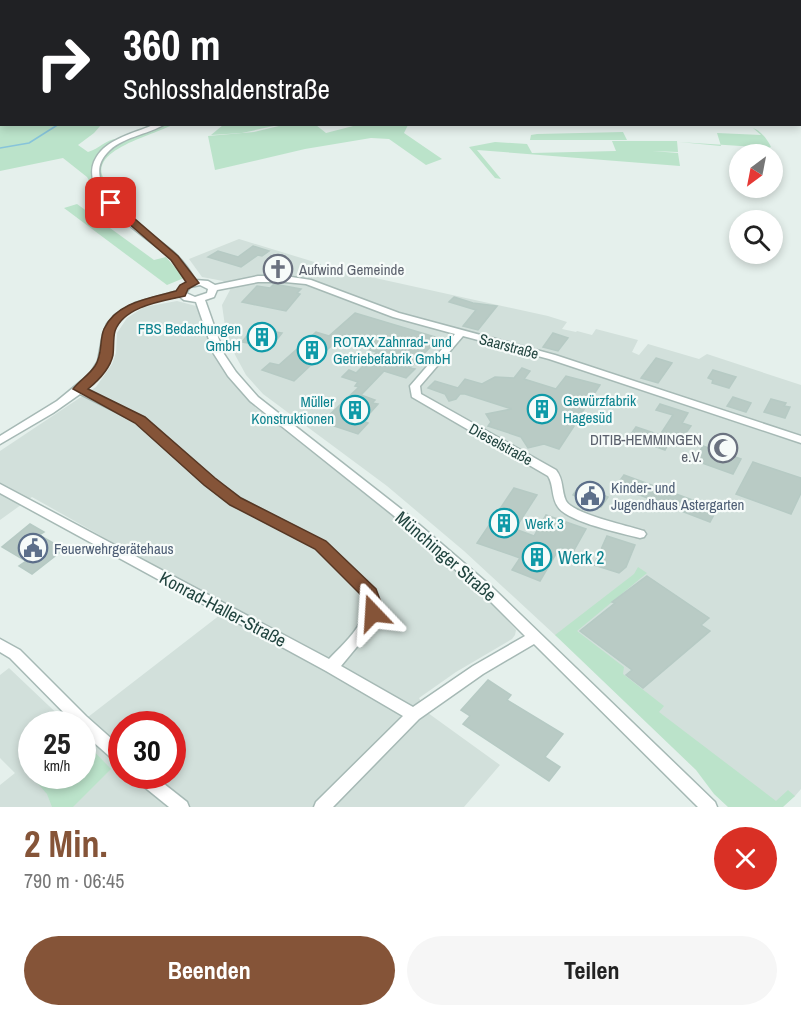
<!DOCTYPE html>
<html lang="de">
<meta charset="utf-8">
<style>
:root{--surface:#fff;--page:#f6f6f6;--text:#222;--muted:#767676;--accent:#855438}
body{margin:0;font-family:"Archivo Narrow",sans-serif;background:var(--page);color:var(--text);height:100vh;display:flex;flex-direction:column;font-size:22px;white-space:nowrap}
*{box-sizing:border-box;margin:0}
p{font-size:20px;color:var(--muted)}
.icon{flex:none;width:33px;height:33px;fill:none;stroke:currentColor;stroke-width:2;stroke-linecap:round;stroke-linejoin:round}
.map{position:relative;height:807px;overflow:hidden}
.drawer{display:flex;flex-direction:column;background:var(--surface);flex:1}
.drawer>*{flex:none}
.top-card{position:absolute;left:0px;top:0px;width:801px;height:126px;box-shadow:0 3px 9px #0003;background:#202124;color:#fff;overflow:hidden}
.needle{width:39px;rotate:212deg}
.controls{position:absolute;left:729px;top:144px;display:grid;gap:12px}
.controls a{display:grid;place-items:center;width:54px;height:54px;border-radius:50%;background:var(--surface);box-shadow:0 3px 9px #0003;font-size:30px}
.speed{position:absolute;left:18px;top:711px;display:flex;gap:12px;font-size:30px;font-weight:700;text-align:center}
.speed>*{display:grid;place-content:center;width:78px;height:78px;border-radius:50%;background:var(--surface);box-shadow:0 3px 9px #0003;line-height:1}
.speed small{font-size:15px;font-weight:400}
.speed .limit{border:9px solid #d22;background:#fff;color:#111}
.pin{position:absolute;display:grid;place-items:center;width:51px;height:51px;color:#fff;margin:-26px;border-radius:12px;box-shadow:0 3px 9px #0006}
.me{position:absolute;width:66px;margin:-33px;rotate:340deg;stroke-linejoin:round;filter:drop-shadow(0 0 4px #0008)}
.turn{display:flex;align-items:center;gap:21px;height:126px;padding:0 24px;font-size:27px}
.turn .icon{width:78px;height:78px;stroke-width:2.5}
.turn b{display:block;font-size:42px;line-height:51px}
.round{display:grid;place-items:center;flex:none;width:63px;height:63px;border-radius:32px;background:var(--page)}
.summary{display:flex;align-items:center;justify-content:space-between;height:102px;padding:0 24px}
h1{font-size:36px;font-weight:700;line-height:45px;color:var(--accent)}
.primary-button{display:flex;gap:12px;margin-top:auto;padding:12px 24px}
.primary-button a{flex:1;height:69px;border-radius:36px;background:var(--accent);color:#fff;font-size:24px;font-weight:700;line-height:69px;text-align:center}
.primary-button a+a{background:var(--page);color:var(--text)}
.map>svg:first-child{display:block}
.built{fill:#d2e0db;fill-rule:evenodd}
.green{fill:#bbe3ca}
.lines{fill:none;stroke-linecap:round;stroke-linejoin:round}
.stream{stroke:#87c4da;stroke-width:1.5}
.river{fill:#87c4da;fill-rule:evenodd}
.building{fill:#b9cbc5;stroke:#b6cac4;stroke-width:1.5}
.minor-casing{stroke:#a6b9b5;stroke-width:3}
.minor{fill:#fff;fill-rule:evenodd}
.route{fill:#855438;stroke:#563724;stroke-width:1.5}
.labels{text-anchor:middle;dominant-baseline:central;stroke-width:4.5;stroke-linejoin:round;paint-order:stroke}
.worship-label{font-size:15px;fill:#5b616d;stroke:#f6fbf9;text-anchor:start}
.culture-label{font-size:15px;fill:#0d838f;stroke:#f6fbf9;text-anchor:start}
.street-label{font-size:15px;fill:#21443f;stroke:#f6fbf9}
.service-label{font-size:15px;fill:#4e5e75;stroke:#f6fbf9;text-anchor:start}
.near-street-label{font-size:18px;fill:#21443f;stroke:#f6fbf9}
.near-culture-label{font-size:18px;fill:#0d838f;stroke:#f6fbf9;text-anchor:start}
</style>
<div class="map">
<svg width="801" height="807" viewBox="0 0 801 807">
<rect width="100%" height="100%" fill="#e5f0ec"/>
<g class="built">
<path d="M239,239L321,264V266L548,316L567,322L562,329L576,332L577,331L592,335L596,329L638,340L632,352L639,355L648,344L699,359L707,354L801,385V789L795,796L781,807L555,635L464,551L387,486L263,394L246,375L227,340L222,305L230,290L223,281L202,277L189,259Z"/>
<path d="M177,301L196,306L216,355L252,402L251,404L360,487L430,546L482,592L516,630L515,635L512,639L456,672L419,698L428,713L500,765L464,807H0V785L15,773L0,758V675L9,668L68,724H32V776H82V724H79L229,608L32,497L0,520V451L96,387L112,364L116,353L117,333L127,318L144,307ZM122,724H172V776H122Z"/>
</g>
<g class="green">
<path d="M0,81L2,124L101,125L94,133L78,145L88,152C100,149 108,137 120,139C93,157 85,164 100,195L98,197L87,177L63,158L0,171Z"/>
<path d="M166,125H172C150,137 70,154 115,191L106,193C80,147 134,139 166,125Z"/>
<path d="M223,125V124L278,125L242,133L211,135Z"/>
<path d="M283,125H316L326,133L357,125H408L404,133L442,159L426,165L389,139L371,138L305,149L215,170L208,136L254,132Z"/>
<path d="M753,128C760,130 768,140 771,147L769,148L771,149L772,154L770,148L679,142L721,146L717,133L761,135Z"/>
<path d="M623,132L627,140H530L531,135L537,134Z"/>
<path d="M612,141H677L678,152L652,151L678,153L680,166L477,150L501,179L495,178L469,147L495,142L527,144L532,153L616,151Z"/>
<path d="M77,204L154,260L166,257L184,278L167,285L64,208Z"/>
<path d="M638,567L647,573L577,631L624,667L623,674L664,706L659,712L776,801L788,790L795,796L783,807H728L714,794L696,770L555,635L634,574Z"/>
<path d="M83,740L111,769L73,807H52L47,794L24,768L31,762L32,776H82Z"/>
</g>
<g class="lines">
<path class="stream" d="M0,148L29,143L59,124"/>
<g class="river">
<path d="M551,0H560L549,2Z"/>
<rect x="0" y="36" width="2" height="4"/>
<path d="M0,103L2,104V110L0,109Z"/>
<path d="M0,119L2,124H3L0,125Z"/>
</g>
</g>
<g class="building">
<path d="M253,246L269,251L262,256L258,255L241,267L208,257L218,251L238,257Z"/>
<path d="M274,284L301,289L297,293L300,294L286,311L242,302L257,286L270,288Z"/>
<path d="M454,297L473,303L497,306L478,330L463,326L476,310L449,302Z"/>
<path d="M355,313L439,338L410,368L415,369L406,378L384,371L361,395L375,400L372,403L378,404L363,421L368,423L358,434L322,422L359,387L355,386L358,382L342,377L349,370L356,373L377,352L369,350L375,344L344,334L294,381L262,370L270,363L279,365L316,332L329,336Z"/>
<path d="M253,328L282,333L271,347L242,342Z"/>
<path d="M553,333L568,338L558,351L543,347Z"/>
<path d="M656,358L672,363L658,383L641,378Z"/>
<path d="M522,368L530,371L524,379L556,389L566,376L600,385L583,411H581L584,415L577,416L581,420L574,421L576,423L559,449L544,444L528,448L521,437L488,426L491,422L486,414L512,409L465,394H460L456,399L449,401L445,394L428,388L435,381L458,388L465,379L482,384L495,377L514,378Z"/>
<path d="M713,370L736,377L729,388L712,383L713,380L708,378Z"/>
<path d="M733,397L751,403L746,412L727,406Z"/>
<path d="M771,399L786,403L784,406L790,407L785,418L764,412Z"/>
<path d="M660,404L688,413L682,423L691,426L678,444L670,441L665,450L629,437L636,427L660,435L673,415L656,410Z"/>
<path d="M703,446L741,459L733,474L694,460Z"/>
<path d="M753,462L801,478V493L791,514L736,494Z"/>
<path d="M624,475L717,509L710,522L616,486Z"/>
<path d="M580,485L608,497L601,507L573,495Z"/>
<path d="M514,488L537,495L515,529L534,536L546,515L586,529L573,552L560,547L540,581L512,570L520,558L477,543Z"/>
<path d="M30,524L44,532L39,535L64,549L32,574L19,566L26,561L2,547Z"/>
<path d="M607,536L635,545L626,567L619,573L594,565Z"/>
<path d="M647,576L709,618L701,625L710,631L643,688L626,675L632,670L580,631L615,603L612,602Z"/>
<path d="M488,680L511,695L507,700L563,734L545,757L560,767L549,781L463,724L470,716L461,710Z"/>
</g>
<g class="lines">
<g class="minor-casing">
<g id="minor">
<path d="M155,124H165C147,135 121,137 107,153C75,187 150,232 172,251C181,259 189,269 195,280L208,281L215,285L258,276H285L311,280L399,313L555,355L801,436V443L549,359L463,336L420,386L421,394L556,470C564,480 561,490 566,501C573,514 629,526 644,531L646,534L644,537L640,538C621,533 568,522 558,507C551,497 554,485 548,476L412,397L410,386L455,334L393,317L306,284L285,282H258L217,290L214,297L205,300L224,354L236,372L258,397L401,509L493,588L715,802L717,807H698L534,644L483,674L419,719L333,807H314L316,802L403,716L326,671L0,493V484L329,659C345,642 370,622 364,596L316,548L232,504L205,485L136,422L80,394L53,413L0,444V436L57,401L90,374L98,361L103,334L107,324L116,314L135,303L178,291L188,282C182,272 176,263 168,256C144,234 66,190 101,151C114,137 138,132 155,124ZM200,285L208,289L207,293L195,297L186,293L190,287ZM179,296L184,300L196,302L214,354L228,376L250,401L393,515L483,594L525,636L473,666L413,707L341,666L365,637L374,623L378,613L379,603L375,590L324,542L240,498L213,479L144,418L87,389C97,379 107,369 110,354C112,345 111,335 116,326C127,305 158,300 179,296Z"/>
<path d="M0,639L20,650L86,716L122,748V765L117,763L82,732V724H75L10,658L0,652Z"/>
<path d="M135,776H154L187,802L189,807H169L137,781Z"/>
</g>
</g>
<use href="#minor" class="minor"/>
</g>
<path class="route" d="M107,201H114L178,256L199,283L188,289L185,296C163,301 124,306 115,331C113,338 114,347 113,355C110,369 99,380 88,389L145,417L215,478L241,498L326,541L376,589L382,605L379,617L373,619L367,617L363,597L315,549L230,505L204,485L135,423L73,389C79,381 89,375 95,366C103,354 99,341 104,329C116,302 151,298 176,291L180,285L186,282L171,260L107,205Z"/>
<defs>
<g id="church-ring" transform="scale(1.5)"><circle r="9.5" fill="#f6fbf9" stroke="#6b7280" stroke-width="1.5"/><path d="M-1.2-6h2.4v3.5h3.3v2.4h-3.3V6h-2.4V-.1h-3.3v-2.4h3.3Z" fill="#6b7280"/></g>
<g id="building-ring" transform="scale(1.5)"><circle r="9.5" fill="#f6fbf9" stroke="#0f9aa8" stroke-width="1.5"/><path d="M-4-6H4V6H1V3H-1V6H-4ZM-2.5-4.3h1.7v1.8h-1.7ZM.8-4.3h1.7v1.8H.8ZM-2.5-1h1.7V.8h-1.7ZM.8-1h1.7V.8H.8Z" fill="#0f9aa8"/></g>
<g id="mosque-ring" transform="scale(1.5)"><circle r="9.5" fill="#f6fbf9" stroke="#6b7280" stroke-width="1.5"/><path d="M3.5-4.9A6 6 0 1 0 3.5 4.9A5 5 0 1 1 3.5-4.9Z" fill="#6b7280"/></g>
<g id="civic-ring" transform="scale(1.5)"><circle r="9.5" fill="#f6fbf9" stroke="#5c6f8a" stroke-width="1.5"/><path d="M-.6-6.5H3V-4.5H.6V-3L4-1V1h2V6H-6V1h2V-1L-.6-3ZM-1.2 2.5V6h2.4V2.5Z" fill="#5c6f8a"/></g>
</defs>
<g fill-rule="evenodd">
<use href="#church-ring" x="278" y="269"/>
<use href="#building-ring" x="262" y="337"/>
<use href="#building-ring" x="312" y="350"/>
<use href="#building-ring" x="542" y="409"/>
<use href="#building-ring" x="355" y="410"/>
<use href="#mosque-ring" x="723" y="448"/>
<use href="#civic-ring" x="590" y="496"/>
<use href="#building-ring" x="504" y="523"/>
<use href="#civic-ring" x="33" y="548"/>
<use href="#building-ring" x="537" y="557"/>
</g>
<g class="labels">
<g class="worship-label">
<text x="299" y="269">Aufwind Gemeinde</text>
<text x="702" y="439" text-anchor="end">DITIB-HEMMINGEN<tspan x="702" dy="17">e.V.</tspan></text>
</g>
<g class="culture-label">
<text x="241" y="328" text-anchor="end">FBS Bedachungen<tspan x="241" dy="17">GmbH</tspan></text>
<text x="333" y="341">ROTAX Zahnrad- und<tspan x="333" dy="17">Getriebefabrik GmbH</tspan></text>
<text x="563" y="400">Gewürzfabrik<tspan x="563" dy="17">Hagesüd</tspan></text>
<text x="334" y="401" text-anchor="end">Müller<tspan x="334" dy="17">Konstruktionen</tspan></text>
<text x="525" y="523">Werk 3</text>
</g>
<g class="street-label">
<text transform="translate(509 346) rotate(15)">Saarstraße</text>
<text transform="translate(501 444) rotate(29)">Dieselstraße</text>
</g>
<g class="service-label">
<text x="611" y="487">Kinder- und<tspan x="611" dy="17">Jugendhaus Astergarten</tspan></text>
<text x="54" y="548">Feuerwehrgerätehaus</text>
</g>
<g class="near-street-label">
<text transform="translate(446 556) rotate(41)">Münchinger Straße</text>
<text transform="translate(223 609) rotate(28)">Konrad-Haller-Straße</text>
</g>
<g class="near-culture-label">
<text x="558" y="557">Werk 2</text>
</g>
</g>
</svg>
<div class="controls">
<a><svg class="needle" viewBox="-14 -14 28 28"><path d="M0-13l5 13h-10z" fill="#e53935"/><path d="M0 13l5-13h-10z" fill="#767676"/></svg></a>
<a><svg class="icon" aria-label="search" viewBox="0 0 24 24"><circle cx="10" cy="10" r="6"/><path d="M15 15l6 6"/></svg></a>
</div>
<div class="speed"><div>25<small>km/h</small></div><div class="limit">30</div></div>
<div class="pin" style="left:111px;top:203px;background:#d93025"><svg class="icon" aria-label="arrive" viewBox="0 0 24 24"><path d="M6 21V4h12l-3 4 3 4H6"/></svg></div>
<svg class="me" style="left:373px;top:613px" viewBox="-20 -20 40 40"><path d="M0-17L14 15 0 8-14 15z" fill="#855438" stroke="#fff" stroke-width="4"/></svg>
<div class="top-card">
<div class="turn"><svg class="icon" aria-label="right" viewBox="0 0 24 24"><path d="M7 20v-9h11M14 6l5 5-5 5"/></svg><div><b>360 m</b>Schlosshaldenstraße</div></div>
</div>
</div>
<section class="drawer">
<div class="summary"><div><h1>2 Min.</h1><p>790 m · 06:45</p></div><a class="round" style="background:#d93025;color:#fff"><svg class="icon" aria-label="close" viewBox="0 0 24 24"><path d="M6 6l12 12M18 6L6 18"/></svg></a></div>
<div class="primary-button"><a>Beenden</a><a>Teilen</a></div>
</section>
